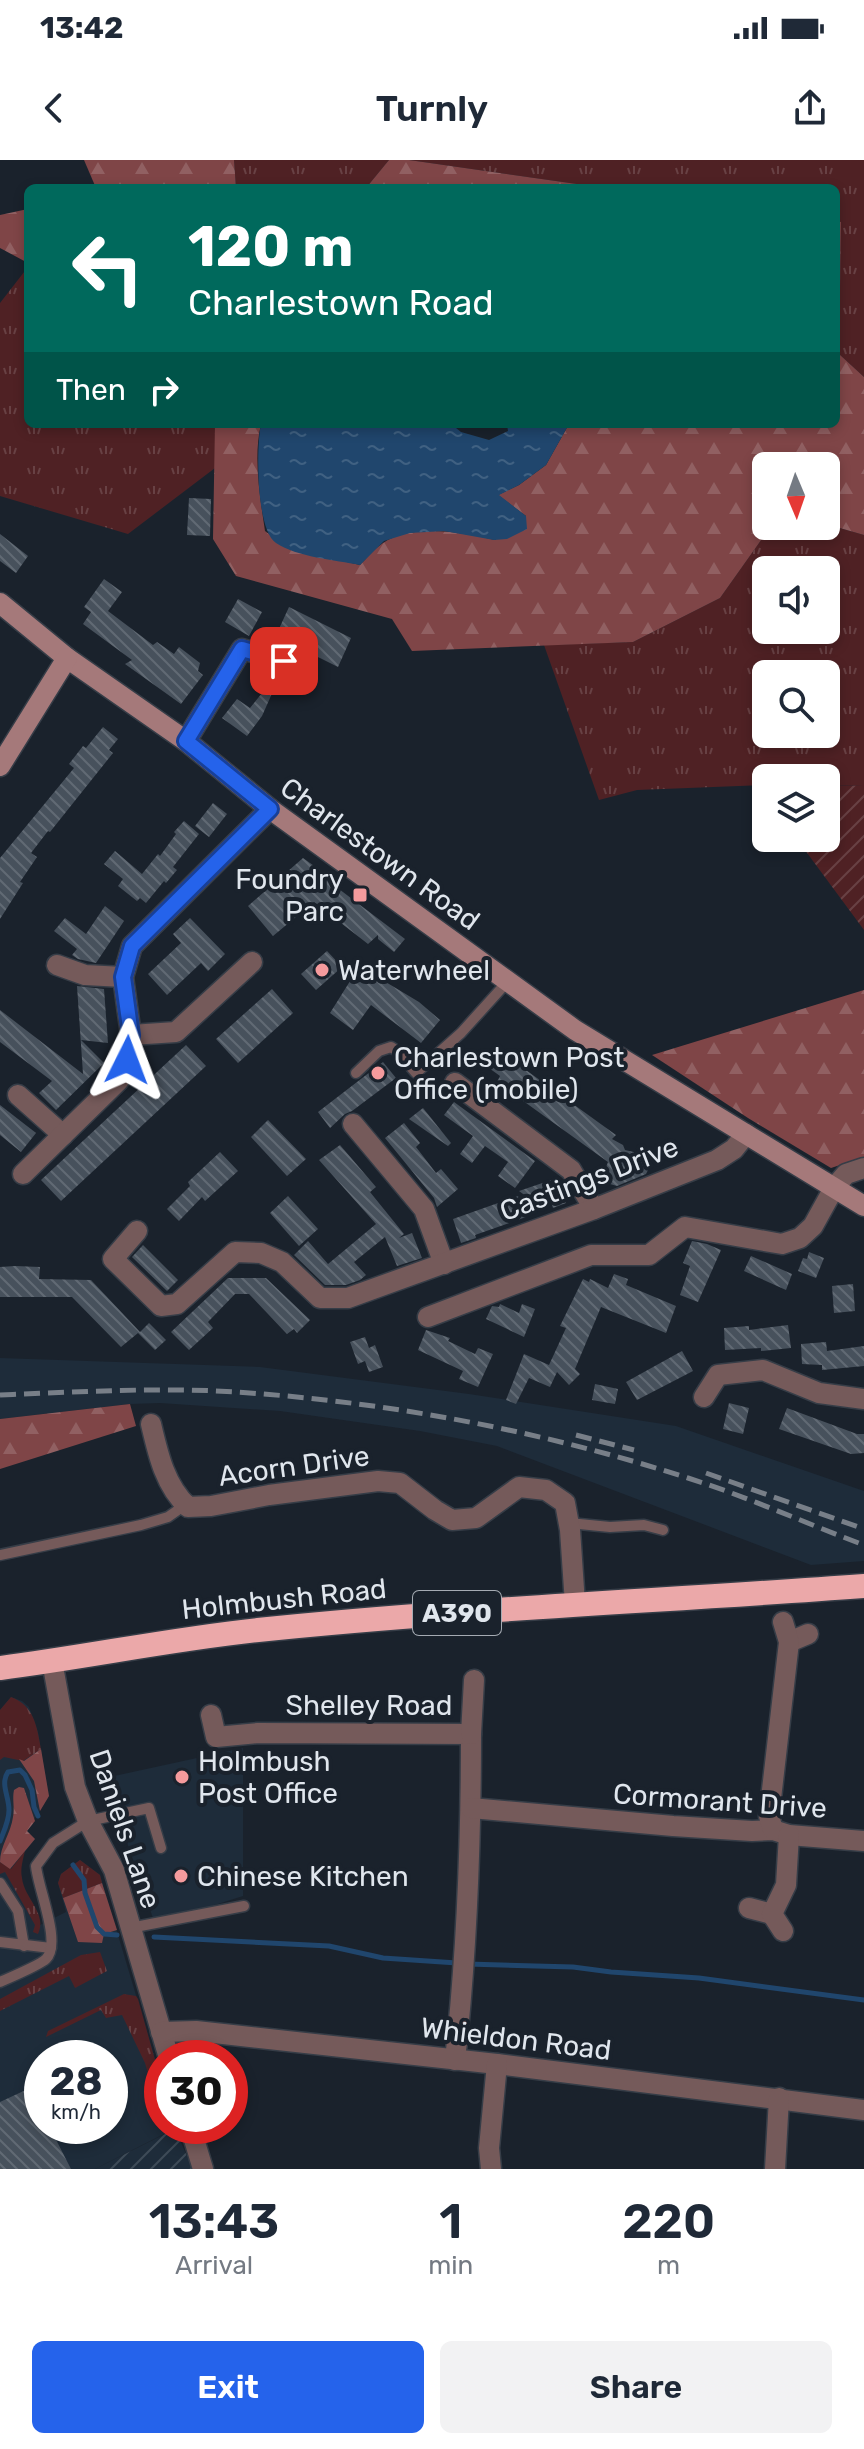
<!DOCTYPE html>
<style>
:root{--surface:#fff;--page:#f2f2f3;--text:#1f2937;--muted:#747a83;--accent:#2563eb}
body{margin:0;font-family:Rubik,sans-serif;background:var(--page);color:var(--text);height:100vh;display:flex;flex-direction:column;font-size:30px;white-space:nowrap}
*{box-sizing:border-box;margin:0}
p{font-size:26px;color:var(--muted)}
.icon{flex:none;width:44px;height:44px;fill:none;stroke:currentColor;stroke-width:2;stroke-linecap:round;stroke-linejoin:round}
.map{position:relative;height:2009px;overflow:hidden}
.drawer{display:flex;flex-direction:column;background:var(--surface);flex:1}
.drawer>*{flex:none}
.guide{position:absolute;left:24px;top:24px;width:816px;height:244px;border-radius:12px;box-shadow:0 4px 12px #0003;background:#00695c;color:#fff;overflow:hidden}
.needle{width:52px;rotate:178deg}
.buttons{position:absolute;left:752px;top:292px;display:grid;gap:16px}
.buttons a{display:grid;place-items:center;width:88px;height:88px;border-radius:12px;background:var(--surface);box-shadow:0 4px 12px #0003;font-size:40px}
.speed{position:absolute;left:24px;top:1880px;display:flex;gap:16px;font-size:40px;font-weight:700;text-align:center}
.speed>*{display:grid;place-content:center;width:104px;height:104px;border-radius:50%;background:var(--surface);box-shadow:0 4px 12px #0003;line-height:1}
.speed small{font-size:20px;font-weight:400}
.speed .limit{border:12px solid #d22;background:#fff;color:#111}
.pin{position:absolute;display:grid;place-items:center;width:68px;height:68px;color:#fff;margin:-34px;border-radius:16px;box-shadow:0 4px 12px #0006}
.me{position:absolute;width:88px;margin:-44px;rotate:3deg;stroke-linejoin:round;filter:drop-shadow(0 0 6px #0008)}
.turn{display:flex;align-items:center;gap:28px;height:168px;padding:0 32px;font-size:36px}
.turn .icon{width:104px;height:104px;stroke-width:2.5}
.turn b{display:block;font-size:56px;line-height:68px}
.then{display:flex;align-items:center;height:76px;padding:0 32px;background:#0003;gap:16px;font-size:30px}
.eta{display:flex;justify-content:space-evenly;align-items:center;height:136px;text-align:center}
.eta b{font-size:48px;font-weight:600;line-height:56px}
.primary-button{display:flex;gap:16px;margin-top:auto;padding:16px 32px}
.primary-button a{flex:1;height:92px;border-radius:12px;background:var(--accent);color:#fff;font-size:32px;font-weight:600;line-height:92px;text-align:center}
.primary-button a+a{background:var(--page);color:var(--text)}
.status{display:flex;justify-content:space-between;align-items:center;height:56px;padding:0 40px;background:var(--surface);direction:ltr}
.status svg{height:22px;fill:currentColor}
header{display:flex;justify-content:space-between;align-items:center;height:104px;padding:0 32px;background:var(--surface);font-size:36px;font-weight:600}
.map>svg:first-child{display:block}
.built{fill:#1e2c3a;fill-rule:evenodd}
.industrial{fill:url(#industrial-furrows)}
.grass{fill:url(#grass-tufts);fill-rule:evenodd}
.forest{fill:url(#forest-firs)}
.garden{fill:url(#garden-furrows)}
.water{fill:url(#water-ripples)}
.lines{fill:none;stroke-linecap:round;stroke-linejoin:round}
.stream{stroke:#20466d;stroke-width:5}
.building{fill:url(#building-back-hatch)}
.lane-casing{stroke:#363d47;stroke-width:13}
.street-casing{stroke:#363d47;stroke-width:23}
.secondary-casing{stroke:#363d47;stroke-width:23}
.highway-casing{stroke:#363d47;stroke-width:27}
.lane{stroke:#755a5a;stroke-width:10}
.street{stroke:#755a5a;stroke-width:20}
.secondary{stroke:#a5797a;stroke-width:20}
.highway{stroke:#eba8a9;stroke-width:24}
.rail{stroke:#787f88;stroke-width:5;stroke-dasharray:16 8;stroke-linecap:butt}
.route-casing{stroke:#184099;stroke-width:20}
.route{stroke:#2563eb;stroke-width:14}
.poi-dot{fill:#f59b9d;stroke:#1a222c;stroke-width:3}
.labels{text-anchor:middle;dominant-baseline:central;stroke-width:8;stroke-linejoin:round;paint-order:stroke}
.shield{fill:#1a222c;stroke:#a5abb3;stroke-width:2}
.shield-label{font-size:26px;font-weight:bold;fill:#e0e6ed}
.street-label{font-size:28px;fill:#e0e6ed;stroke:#1a222c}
.poi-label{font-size:28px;fill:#e0e6ed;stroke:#1a222c;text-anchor:start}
</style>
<div class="status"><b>13:42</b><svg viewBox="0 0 49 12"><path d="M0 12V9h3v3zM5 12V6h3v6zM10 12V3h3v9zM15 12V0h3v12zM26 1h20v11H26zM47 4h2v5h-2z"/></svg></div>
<header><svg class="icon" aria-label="back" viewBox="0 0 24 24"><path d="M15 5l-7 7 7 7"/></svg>Turnly<svg class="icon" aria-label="share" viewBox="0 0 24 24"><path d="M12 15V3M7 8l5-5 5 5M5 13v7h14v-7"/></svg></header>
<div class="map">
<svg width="864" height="2009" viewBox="0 0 864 2009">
<defs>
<pattern id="industrial-furrows" width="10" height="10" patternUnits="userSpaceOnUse" patternTransform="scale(2)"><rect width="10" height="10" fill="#1e2c3a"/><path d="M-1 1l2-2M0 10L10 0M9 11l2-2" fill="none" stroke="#3e4b57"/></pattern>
<pattern id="grass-tufts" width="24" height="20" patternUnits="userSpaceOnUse" patternTransform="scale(2)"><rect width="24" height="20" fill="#4f2124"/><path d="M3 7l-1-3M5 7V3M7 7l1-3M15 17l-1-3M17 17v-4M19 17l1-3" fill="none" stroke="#684144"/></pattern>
<pattern id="forest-firs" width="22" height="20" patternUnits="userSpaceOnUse" patternTransform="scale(2)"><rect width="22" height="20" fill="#7f4547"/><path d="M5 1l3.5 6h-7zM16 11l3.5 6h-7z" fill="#916062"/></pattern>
<pattern id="garden-furrows" width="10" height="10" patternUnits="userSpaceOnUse" patternTransform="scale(2)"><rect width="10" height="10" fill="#4f2124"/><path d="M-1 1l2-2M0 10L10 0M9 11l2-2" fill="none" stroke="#684144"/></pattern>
<pattern id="water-ripples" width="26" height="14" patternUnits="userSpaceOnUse" patternTransform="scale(2)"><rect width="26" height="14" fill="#20466d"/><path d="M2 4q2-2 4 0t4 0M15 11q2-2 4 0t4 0" fill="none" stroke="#406182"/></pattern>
<pattern id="building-back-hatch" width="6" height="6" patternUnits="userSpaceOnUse" patternTransform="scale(2)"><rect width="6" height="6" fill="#47515c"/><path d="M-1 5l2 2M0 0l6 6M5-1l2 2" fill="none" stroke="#616a74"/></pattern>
</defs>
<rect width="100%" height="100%" fill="#1a222c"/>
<g class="built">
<path d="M0,1198L260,1207L469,1234L676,1266L864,1331V1401L811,1405L497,1286L420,1271L280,1251L160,1243L130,1244L0,1259Z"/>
<path d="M11,1537L22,1541L29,1547L38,1572L49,1636L27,1671L35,1679L11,1709L38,1766L66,1752L58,1723L61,1714L80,1700L100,1715L162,1922V1966H174L176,1972L166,1973L95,2009H0V1550ZM42,1898H110V1966H42Z"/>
<path d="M243,1588V1736L155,1764L105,1618Z"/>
</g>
<path class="industrial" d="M176,1972L193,2009H95L167,1973Z"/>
<g class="grass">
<path d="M234,0H389L366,28H236Z"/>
<path d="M409,0H864V217L839,194L841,62L836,61V28H605Z"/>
<path d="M28,107V264H215V308L128,374L0,336V143Z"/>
<path d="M826,364L864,375V626L826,625V618H766V625L637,630L599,640L544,485L633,482L720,438L771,366ZM766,410H826V470H766ZM766,514H826V574H766Z"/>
<path d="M11,1537C34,1545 37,1567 41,1589L23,1601L4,1597L0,1600V1550Z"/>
<path d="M25,1691C23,1699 20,1709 22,1718C24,1738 48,1754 38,1774L33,1772L35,1765L5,1712L0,1714V1702L11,1709Z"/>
<path d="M80,1700L100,1715L102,1723L63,1738L58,1723L61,1714Z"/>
<path d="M100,1792L107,1811L75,1828L69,1816L0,1851V1839L81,1795Z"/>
<path d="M124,1834L136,1836L138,1839L162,1925V1960L145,1903L122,1855L106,1858L101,1850L46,1877L48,1871Z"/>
</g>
<g class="forest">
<path d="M84,0H234L236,28H96Z"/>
<path d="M389,0H409L605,28H366Z"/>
<path d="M28,49V103L0,88V55Z"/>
<path d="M836,61L841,62L839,194L864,217V375L826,364V306H766V366H771L720,438L633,482L412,491L392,459L236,416L213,379L215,264H261C253,298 260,337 265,371L289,389L360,405C367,398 374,389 383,383C411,363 463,372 495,380L526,356L498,335L519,325L546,305L569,264H836Z"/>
<path d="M864,830V997L831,1008L748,958L652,895Z"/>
<path d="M130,1244L136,1266L0,1309V1259Z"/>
<path d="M41,1589L49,1636L40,1651L34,1621L19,1599L24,1601Z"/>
<path d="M19,1627L24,1628L35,1661L27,1671L35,1679L10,1709L0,1702C0,1686 11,1673 13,1657C15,1648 12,1639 14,1630Z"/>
<path d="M102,1723L117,1770L104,1774L102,1783L78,1782L63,1738Z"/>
</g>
<path class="garden" d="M826,625L864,626V770L796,678H826Z"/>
<path class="water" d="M261,264H457L456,268L461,272L489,280L508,271L507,264H569L546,305L519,325L499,335L526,356L527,369L507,379L494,380L444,371L410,373L384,381L360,405C335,400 297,397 276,383C256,370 256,287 261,264Z"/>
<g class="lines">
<g class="stream">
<path d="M0,1681C4,1671 9,1661 9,1650C9,1636 0,1624 8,1612L20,1610L25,1615L32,1630L34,1647L38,1656"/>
<path d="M73,1705L84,1720L85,1733L97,1767L104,1774L117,1775"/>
<path d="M154,1777L329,1786L383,1798L457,1803"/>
<path d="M467,1804L573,1807L611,1812L699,1818L864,1840"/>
</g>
</g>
<g class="building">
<path d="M189,338L211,339L210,376L187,375Z"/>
<path d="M0,374L28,396L16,413L0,401Z"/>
<path d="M104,419L122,432L108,451L153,485L157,482L174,494L179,487L200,503L198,511L203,515L181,544L125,504L132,500L83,464L91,452L84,447Z"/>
<path d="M238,439L262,452L249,476L225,462Z"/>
<path d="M289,447L351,478L338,507L288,482L291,477L278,471Z"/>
<path d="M274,518L278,520L262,556L247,576L222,558L237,539L250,548Z"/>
<path d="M103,567L118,579L109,590L113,593L50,672L48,671L31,693L37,697L20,722L23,723L0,759V698L74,608L69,604L83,586L86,588Z"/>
<path d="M213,643L227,654L209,677L195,666Z"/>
<path d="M184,661L199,674L173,707L177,710L166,723L164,721L146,743L140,738L137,741L118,726L123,719L104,704L115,691L142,714L158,694L160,696L176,674L174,672Z"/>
<path d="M303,698L338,723L335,726L405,779L394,792L378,779V775L368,784L314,742L273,776L248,746Z"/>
<path d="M105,746L124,761L96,803L78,799L72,795L77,789L54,771L65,758L86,774Z"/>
<path d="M190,758L225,794L208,811L201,803L167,835L148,814L181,783L173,774Z"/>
<path d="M327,791L342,807L316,830L301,814Z"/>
<path d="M352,818L356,823L373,819L384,821L419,842L440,860L421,883L371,845L353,870L330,853Z"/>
<path d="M77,826L104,829L108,883L81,880L104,903L56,950L39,933L52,921L0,882V850L83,914Z"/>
<path d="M272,829L293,853L238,903L216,879Z"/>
<path d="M186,885L206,906L61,1041L41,1020Z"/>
<path d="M499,895L510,903L512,900L616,975L612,979L623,985L625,990L642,994L648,1010L646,1014L617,1026L610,1024L605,1010L608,1002L497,922L500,916L489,908Z"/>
<path d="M383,902L396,918L352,951L345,954L330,968L318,952Z"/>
<path d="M454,942L535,1001L515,1028L498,1016L508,1002L485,986L472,1003L460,994L473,976L444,955Z"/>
<path d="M0,945L36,973L21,992L0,975Z"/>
<path d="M423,948L451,983L448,986L409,959Z"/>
<path d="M268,960L306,999L287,1016L251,977Z"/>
<path d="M404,963L420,983L416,987L436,1013L441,1009L458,1029L437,1047L434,1038L385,978Z"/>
<path d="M340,985L376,1027L370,1032L404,1074L399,1078L412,1073L422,1098L397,1106L385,1077L354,1102L366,1115L360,1120L346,1125H325L294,1095L308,1081L328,1104L376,1064L319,1000Z"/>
<path d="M220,992L238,1011L205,1041L202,1037L179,1061L167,1049L190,1026L188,1022Z"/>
<path d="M557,1018L566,1043L553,1048L549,1037L534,1042L519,1031Z"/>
<path d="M288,1036L318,1069L299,1086L270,1053Z"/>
<path d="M518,1036L526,1057L475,1075L476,1078L461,1083L453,1059Z"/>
<path d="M692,1081L707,1084L721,1090L698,1142L680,1135L690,1106L683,1103Z"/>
<path d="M143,1085L178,1120L167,1131L132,1097Z"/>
<path d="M809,1092L824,1098L816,1118L798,1111L803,1098L807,1099Z"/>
<path d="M751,1096L792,1114L786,1130L744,1111Z"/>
<path d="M15,1106L40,1107L39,1119L91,1120L140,1172L149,1163L166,1180L155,1190L138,1173L121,1187L72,1137H0V1107Z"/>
<path d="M614,1114L628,1119L626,1125L676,1146L666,1173L601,1147L575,1209L580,1214L569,1225L557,1212L550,1227L529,1218L516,1244L506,1240L524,1194L549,1205L566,1168L560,1166L583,1119L589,1122L590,1119L608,1128Z"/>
<path d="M228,1118H266L310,1160L297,1173L294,1169L287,1174L249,1134H235L208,1162L213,1168L189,1190L171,1172Z"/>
<path d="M853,1124L855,1151L834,1153L832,1126Z"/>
<path d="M500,1144L519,1153L522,1144L535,1149L524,1177L486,1159L492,1146L499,1147Z"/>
<path d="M788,1165L791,1188L761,1191V1188L725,1190L724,1168L749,1166V1170Z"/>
<path d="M426,1170L450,1178L448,1181L475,1194L478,1188L493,1194L478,1227L459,1219L463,1211L418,1190Z"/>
<path d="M365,1177L369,1188L375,1185L383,1207L369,1212L365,1201L358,1204L350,1182Z"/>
<path d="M826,1182L827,1191L864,1186V1206L822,1210V1205L802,1204L801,1184Z"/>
<path d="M682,1191L693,1211L637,1240L626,1222Z"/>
<path d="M595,1224L618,1229L615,1244L592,1240Z"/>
<path d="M729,1243L749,1248L743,1274L723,1269Z"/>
<path d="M787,1248L857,1274H864V1293L851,1294L779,1269Z"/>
<path d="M30,1928L42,1952V1966H49L71,2009H0V1942Z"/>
</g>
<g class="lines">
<g class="lane-casing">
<g id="lane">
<path d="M356,913L379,891L391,887L397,891L416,913L461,873L508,821"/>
<path d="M569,1363L610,1367L644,1365L663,1370"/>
<path d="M0,1395L141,1365L168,1357L185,1345"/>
<path d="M0,1723L18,1751L24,1786"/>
<path d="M130,1768L244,1746"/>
<path d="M0,1782L51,1788"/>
<path d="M0,1822C9,1818 40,1805 46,1799C62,1783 38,1729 36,1706L53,1683L88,1661L149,1648L161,1688"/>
</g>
</g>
<g class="street-casing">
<g id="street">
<path d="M186,581L242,489L284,501"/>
<path d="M57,805L85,815L123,817"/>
<path d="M131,875L176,872L252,802"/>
<path d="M455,923L571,1010L594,1049"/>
<path d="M18,935L63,975"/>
<path d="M353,964L424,1049L444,1104"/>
<path d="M23,1014L119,920L127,900L131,875L123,817L132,786L270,649"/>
<path d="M137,1071L113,1099L161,1146L177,1144L235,1092L261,1093L282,1102L320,1138H348L594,1049L717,1000L734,989L746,974"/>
<path d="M428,1157L591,1095H649L685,1067L782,1084L800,1078L813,1066L834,1028L846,1014L864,1008"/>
<path d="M704,1237L718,1215L763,1210L819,1233L864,1239"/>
<path d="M151,1264C158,1294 165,1326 188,1347L211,1346L269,1335L378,1321L400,1323L435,1350L452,1360L476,1358L519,1327L546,1330L565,1343L570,1370L575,1444"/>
<path d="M789,1482L808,1474"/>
<path d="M52,1501L75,1627L88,1661L114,1710L169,1898"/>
<path d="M211,1555L216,1577L258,1573L471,1574C471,1683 467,1791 455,1900"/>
<path d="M471,1574L474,1520"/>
<path d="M471,1648L673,1666L752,1671L773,1670L789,1675L864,1681"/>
<path d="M773,1670L769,1656L789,1482L783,1462"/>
<path d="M749,1748L772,1754"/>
<path d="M783,1771L772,1754L786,1725L789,1675"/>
<path d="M161,1872L196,1871L497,1904L864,1950"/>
<path d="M190,1966L203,2009"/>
<path d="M491,2009L489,1988L497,1904"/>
<path d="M775,2009L779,1938"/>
</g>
</g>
<g class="secondary-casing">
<g id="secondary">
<path d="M0,443L67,498L186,581L270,649L575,870L864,1046"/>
<path d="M0,606L67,498"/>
</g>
</g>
<g class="highway-casing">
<path id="highway" d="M0,1508C86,1497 172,1479 258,1470C460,1449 662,1441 864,1426"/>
</g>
<use href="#lane" class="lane"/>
<use href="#street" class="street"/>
<use href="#secondary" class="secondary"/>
<use href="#highway" class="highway"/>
<g class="rail">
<path d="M0,1235C79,1232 158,1227 236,1232C389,1242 542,1271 688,1318C748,1337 805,1363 864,1385"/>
<path d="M576,1275L634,1290"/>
<path d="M706,1313L864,1369"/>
</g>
</g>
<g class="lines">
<g class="route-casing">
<path id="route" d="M127,900L131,875L123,817L132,786L270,649L186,581L242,489L284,501"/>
</g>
<use href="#route" class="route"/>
</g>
<g class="poi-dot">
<rect x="352" y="727" width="16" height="16" rx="4"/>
<circle cx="322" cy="810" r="8"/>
<circle cx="378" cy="913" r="8"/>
<circle cx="182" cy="1617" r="8"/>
<circle cx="181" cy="1716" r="8"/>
</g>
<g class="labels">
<rect class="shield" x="413" y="1431" width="88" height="44" rx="6"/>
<g class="shield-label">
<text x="457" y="1453">A390</text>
</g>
<g class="street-label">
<text transform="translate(380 694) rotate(36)">Charlestown Road</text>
<text transform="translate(589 1019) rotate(-21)">Castings Drive</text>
<text transform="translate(294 1306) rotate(-8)">Acorn Drive</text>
<text transform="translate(284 1439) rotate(-6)">Holmbush Road</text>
<text x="369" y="1545">Shelley Road</text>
<text transform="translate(720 1641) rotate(4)">Cormorant Drive</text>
<text transform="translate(125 1669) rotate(71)">Daniels Lane</text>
<text transform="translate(516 1879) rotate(7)">Whieldon Road</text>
</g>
<g class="poi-label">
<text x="344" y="719" text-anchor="end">Foundry<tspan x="344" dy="32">Parc</tspan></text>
<text x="338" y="810">Waterwheel</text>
<text x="394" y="897">Charlestown Post<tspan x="394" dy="32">Office (mobile)</tspan></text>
<text x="198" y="1601">Holmbush<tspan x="198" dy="32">Post Office</tspan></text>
<text x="197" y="1716">Chinese Kitchen</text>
</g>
</g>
</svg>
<div class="buttons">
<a><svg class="needle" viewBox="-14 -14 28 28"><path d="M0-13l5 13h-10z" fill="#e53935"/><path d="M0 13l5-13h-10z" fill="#747a83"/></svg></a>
<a><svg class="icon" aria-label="sound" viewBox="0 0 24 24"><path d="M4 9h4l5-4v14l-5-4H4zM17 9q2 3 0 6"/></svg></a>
<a><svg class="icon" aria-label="search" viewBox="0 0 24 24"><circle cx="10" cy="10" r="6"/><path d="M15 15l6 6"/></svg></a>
<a><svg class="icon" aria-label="layers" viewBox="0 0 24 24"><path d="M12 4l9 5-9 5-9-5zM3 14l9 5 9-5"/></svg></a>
</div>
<div class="speed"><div>28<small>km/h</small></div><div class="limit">30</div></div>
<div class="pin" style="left:284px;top:501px;background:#d93025"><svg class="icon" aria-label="arrive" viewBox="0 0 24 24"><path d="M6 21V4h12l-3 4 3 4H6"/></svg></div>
<svg class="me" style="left:127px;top:900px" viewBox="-20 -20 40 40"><path d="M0-17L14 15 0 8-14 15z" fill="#2563eb" stroke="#fff" stroke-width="4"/></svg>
<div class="guide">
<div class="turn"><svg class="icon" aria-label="left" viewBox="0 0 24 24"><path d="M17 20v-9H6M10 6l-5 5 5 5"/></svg><div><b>120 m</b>Charlestown Road</div></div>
<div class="then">Then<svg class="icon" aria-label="right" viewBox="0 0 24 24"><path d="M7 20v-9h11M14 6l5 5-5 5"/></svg></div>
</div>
</div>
<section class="drawer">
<div class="eta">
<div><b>13:43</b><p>Arrival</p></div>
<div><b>1</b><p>min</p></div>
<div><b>220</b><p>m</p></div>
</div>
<div class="primary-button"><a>Exit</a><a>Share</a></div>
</section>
